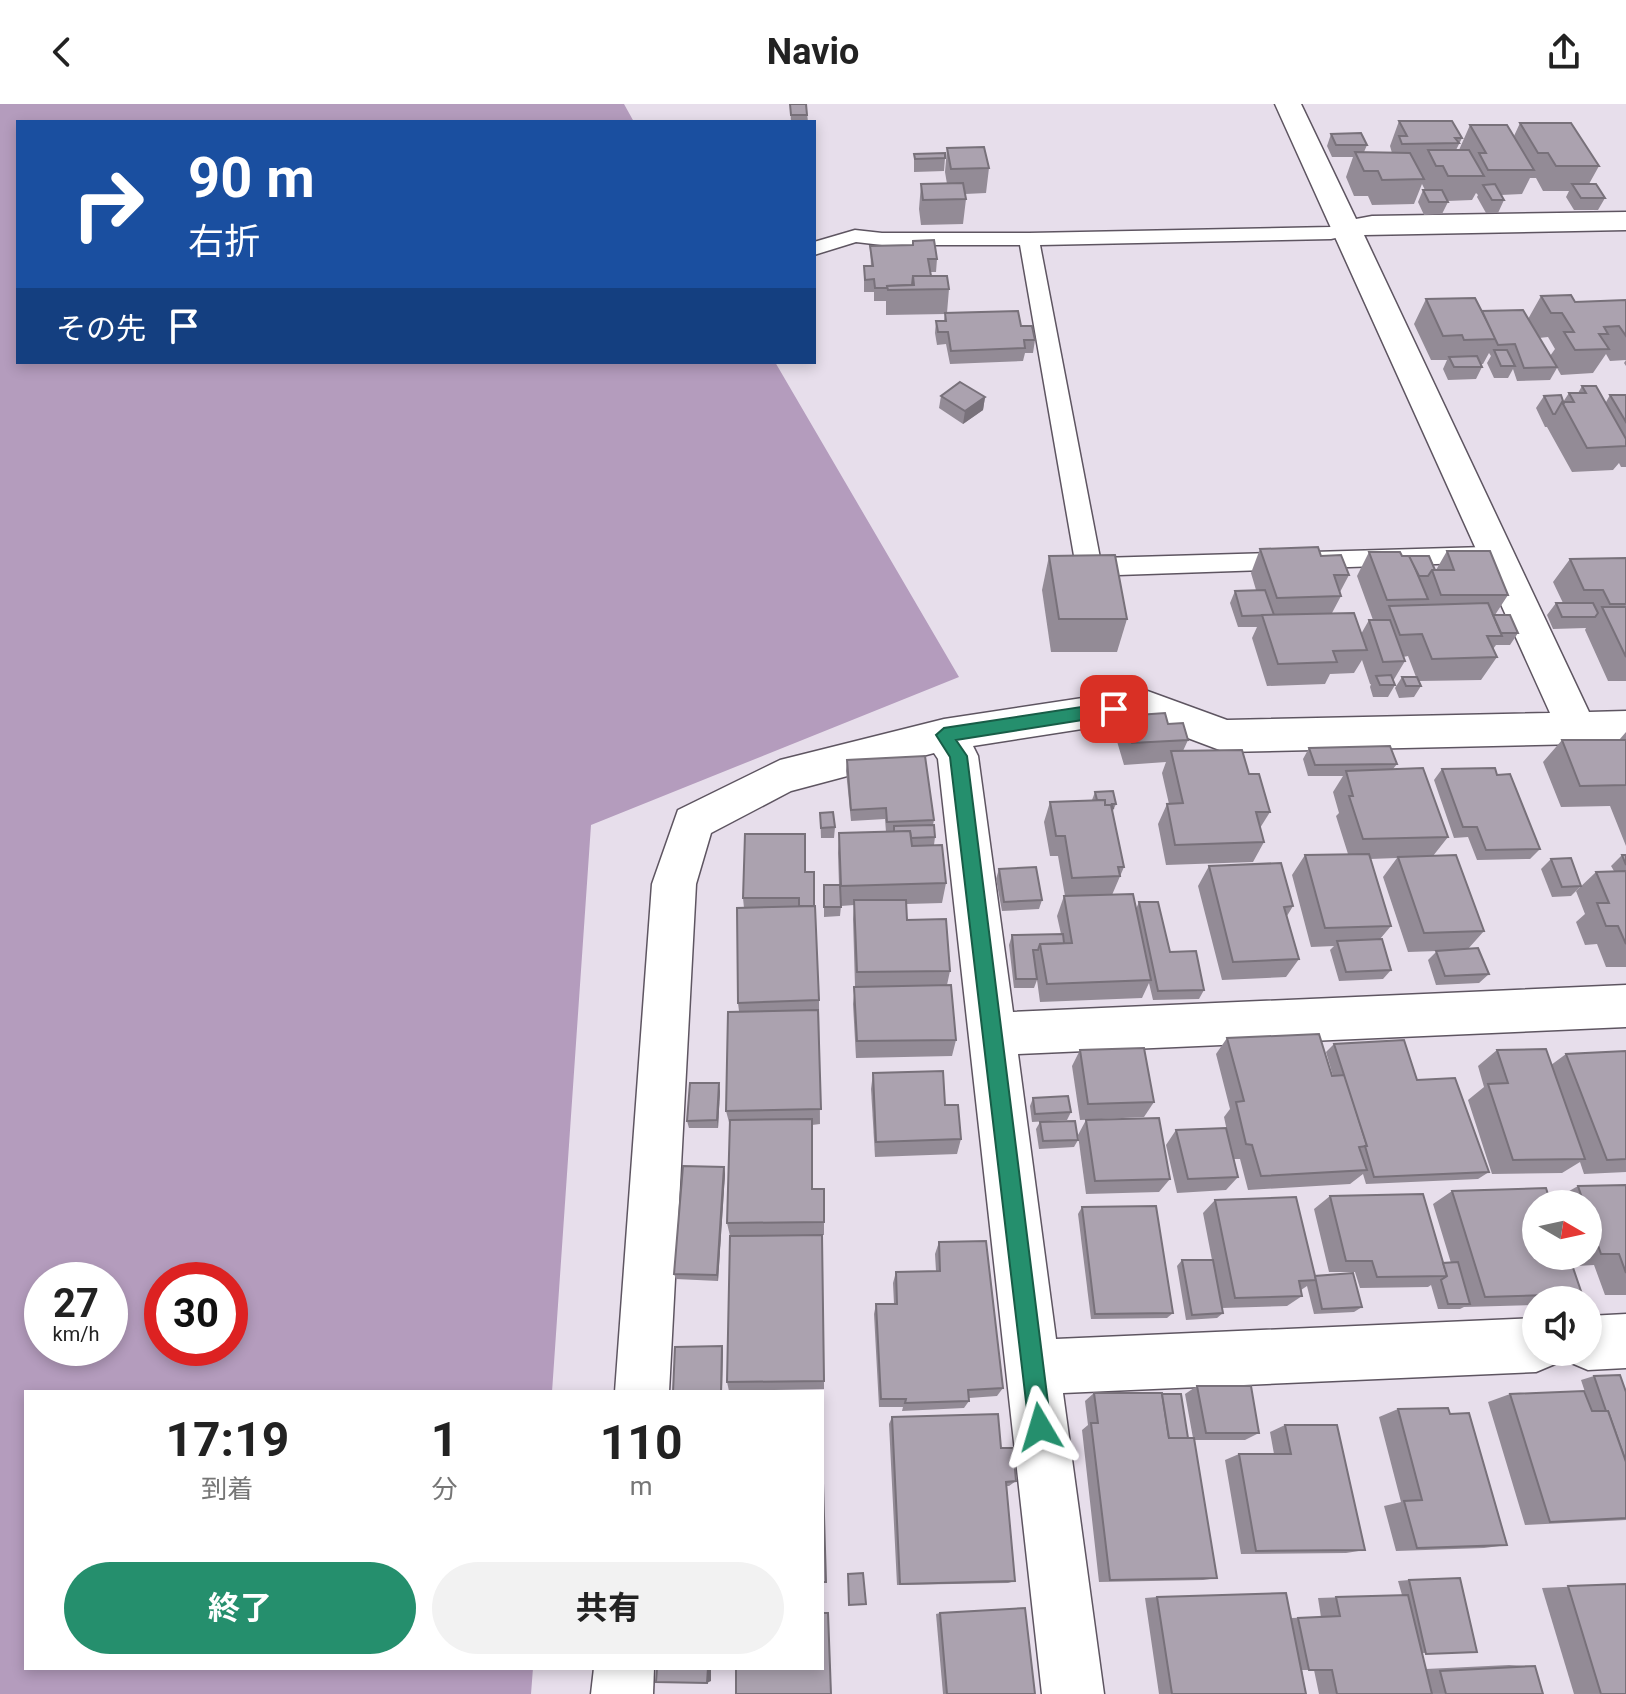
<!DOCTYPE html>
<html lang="ja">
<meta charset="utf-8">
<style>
:root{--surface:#fff;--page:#f2f2f2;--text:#222;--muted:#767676;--accent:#258f6d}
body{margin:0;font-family:Roboto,"Noto Sans JP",sans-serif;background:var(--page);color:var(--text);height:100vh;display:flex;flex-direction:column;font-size:30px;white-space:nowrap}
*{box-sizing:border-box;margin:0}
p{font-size:26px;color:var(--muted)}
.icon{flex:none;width:44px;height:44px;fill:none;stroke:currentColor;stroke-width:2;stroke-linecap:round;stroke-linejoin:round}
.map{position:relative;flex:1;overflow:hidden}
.details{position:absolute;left:24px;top:1286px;width:800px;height:280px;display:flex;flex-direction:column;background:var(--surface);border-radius:0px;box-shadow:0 4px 12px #0003}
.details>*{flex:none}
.banner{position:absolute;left:16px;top:16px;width:800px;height:244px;border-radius:0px;box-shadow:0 4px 12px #0003;background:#1a4fa0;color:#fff;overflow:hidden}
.needle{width:52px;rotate:99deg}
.fabs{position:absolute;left:1522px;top:1086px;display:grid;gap:16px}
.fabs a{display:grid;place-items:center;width:80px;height:80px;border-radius:50%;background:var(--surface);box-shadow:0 4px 12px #0003;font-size:40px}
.speed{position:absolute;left:24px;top:1158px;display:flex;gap:16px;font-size:40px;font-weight:700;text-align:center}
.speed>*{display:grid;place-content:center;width:104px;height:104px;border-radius:50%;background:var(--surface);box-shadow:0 4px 12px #0003;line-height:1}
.speed small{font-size:20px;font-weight:400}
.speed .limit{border:12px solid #d22;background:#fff;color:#111}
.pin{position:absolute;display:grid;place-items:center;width:68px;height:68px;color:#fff;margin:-34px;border-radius:16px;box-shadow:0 4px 12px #0006}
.me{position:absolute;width:88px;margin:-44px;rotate:353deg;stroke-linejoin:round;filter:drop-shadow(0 0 6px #0008)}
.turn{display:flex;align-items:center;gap:28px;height:168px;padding:0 40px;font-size:36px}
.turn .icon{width:104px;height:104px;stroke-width:2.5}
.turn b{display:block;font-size:56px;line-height:68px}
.then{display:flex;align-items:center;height:76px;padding:0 40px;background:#0003;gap:16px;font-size:30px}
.eta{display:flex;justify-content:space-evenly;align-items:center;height:136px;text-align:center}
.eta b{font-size:48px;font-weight:700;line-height:56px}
.primary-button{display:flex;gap:16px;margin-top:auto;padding:16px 40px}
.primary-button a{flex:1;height:92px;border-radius:48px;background:var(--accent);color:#fff;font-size:32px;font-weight:700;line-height:92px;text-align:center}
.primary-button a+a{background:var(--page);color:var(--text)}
header{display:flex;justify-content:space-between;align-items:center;height:104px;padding:0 40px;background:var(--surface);font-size:36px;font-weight:700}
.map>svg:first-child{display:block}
.forest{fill:#b49cbd;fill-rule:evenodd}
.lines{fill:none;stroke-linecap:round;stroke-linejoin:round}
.lane-casing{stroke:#5e5561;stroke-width:3}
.street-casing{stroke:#5e5561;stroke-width:3}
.lane{fill:#fff;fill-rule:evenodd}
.street{fill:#fff;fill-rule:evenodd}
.wall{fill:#938b96;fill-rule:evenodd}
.shaded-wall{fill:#78717a}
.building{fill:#aba2af;stroke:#78717a;stroke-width:2}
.route{fill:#258f6d;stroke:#185d47;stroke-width:2}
</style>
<header><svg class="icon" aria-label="back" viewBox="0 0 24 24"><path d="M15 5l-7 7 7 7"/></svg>Navio<svg class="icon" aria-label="share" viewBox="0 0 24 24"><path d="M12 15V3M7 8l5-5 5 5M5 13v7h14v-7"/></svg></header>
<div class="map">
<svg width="1626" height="1590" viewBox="0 0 1626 1590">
<rect width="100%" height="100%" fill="#e7deeb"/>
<path class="forest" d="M0,0H624L634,18H18V258H775L959,573L591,721L552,1288H26V1564H533L531,1590H0ZM42,1176H110V1244H42ZM162,1176H230V1244H162Z"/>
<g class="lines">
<g class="lane-casing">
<path id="lane" d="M1346,120L1356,126L1353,130L1331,135L1040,141L1100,454L1485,443L1494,446L1497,452L1494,458L1089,472L1080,469L1076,463L1020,141H882L856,138L814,151V138L855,126L882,129H1029L1331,123Z"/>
</g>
<g class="street-casing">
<g id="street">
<path d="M1275,0H1301L1356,115L1372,112L1626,108V126L1364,131L1589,608L1626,607V639L1225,648L1140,616L973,642L978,652L1013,908L1626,881V923L1018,950L1056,1235L1536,1214V1248H1560L1555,1260L1536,1268L1063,1289L1104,1590H1042L938,655L934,649L791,687L711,729L696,780L669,1288H615L652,780L678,706L780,656L944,615L1142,585L1227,616L1550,609Z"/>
<path d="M1626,1210V1264L1588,1266L1569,1258L1565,1248H1588V1212Z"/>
<path d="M594,1564H654L653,1590H591Z"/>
</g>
</g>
<use href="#lane" class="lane"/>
<use href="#street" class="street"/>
</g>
<g class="wall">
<path d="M790,0H806L808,18H791Z"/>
<path d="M1399,17L1462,34L1456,46H1459L1470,21L1514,32L1520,19L1599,62L1589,80L1605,94L1598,106H1574L1566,93L1569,87H1543L1536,74H1530L1522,90L1501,91L1504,96L1498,109H1486L1477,93L1478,91L1476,89L1472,96L1447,97L1448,98L1442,110L1424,111L1418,98L1423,86H1425L1422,80L1414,100L1372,101L1368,92H1354L1346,73L1353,53H1332L1327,42L1331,30L1367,41L1364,48L1392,49L1390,42Z"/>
<path d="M947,44L989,64L986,89L965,90L966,95L963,120L921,121L919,105L921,80H947L945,68Z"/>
<path d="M914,50L945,54L944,67L914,68Z"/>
<path d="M913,137L937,155L936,168H930L931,172L949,185L947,209L1021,222L1035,236L1033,249H1025L1023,257L950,260L946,240L937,241L935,229L936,217H944L945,210L886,211V197H874V188H864V162H871L870,142L913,141Z"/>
<path d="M1541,192L1575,198L1626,197V262L1624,259L1626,256L1610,257L1606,250L1593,269L1561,271L1557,264L1550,276L1517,277L1513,265L1508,274H1494L1487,259L1491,252L1489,249L1483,260H1481L1482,263L1476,275L1448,276L1443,265L1447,256H1431L1414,220L1426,195L1528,215ZM1548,233L1555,245L1550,252L1539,234Z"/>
<path d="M1582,282L1606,298L1610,291H1626V363H1621L1619,359L1613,366L1572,368L1547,323H1545L1536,304L1544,292L1563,298L1569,289H1578Z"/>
<path d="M941,292L985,293L983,306L963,320L939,304Z"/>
<path d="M1260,445L1321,452L1349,471L1340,488L1341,492L1332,509L1361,530L1369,516H1373L1357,472L1369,448L1402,452L1436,466L1447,447L1508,491L1495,511L1518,529L1510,541H1496L1493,545L1497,553L1481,576L1419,577L1421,582L1414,593L1399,594L1395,584L1402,573H1416L1408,552L1403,553L1405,557L1393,577L1395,581L1388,593H1373L1370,583L1371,580H1370L1362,556L1354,569L1330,570L1325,580L1267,582L1252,534L1257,523H1238L1230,499L1235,487L1256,486L1251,469Z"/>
<path d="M1049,452L1127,515L1117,548H1051L1042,486Z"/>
<path d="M1626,454V577H1608L1585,526L1586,524L1553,525L1547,511L1556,499H1563L1553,478L1570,455Z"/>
<path d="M1124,612L1168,620L1188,636L1183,647L1249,670L1270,708L1260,724L1264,738L1253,758L1166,761L1158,720L1167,700H1169L1162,669L1166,658L1124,661L1116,634Z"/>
<path d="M1626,628V742L1610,702L1561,703L1543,658L1562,636H1619Z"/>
<path d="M1309,644L1397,660L1393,665L1448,733L1433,752L1484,827L1468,845L1489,870L1479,879L1436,881L1428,856L1437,847L1408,848L1383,773L1397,754L1370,755L1391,822L1380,835L1391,866L1383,875L1339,877L1330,846L1334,842L1311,843L1292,771L1305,751L1348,750L1336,712L1339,709L1333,688L1343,672H1308L1303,655Z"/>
<path d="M847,656L934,716L933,721L935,733L934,741L946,779L942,799L906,800L907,816L950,867L947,881L956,936L952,952L856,954L853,900L855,882L853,815L854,801L841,802L840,812L824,813V781H839L838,749L839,729L886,728L885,715L851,717L846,667Z"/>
<path d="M1442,665L1497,671L1540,745L1530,755L1477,756L1468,733L1454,734L1434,676Z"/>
<path d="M1095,688L1116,700L1112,709L1124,763L1112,791L1136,805L1139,798L1170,848L1204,886L1199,895L1153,896L1149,879L1142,894L1040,898L1037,876L1034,884H1014L1009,841L1012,831L1061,830L1057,812L1064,792H1065L1058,752H1050L1044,718L1050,698L1092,696Z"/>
<path d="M820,709L835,723L834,734H821Z"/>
<path d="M1622,751H1626V863H1606L1597,840L1585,841L1576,818L1585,810L1576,787L1596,768L1614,767L1611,762Z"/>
<path d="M1551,755L1581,782L1571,792L1552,793L1541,765Z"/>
<path d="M1209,762L1293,802L1287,812L1299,855L1286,873L1222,876L1198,782Z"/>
<path d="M999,765L1042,796L1039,805L1002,807L996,775Z"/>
<path d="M805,768L814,802L819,896L820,1020L812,1021V1085H824V1131L730,1132L727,1119L730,1022L726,1007L739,907L738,899L744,804L743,794Z"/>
<path d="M1227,934L1332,972H1333L1326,948L1334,940L1417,976L1489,1068L1478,1075L1366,1080L1363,1070L1350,1080L1248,1086L1240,1055H1234L1238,1073L1226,1086L1177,1089L1166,1041L1176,1026L1231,1046L1224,1013L1230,1005L1216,950Z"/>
<path d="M1080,946L1154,998L1144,1013L1080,1016L1072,962Z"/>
<path d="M1497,946L1551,961L1566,950L1626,947V1068L1584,1070L1580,1058L1562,1069L1492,1070L1468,996L1484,983L1478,962Z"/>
<path d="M873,969L945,1001L961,1035L957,1050L875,1053L871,985Z"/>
<path d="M720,987L718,1024H689L687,1017Z"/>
<path d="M1033,994L1071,1008L1067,1016L1032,1018L1030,1002Z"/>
<path d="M1086,1016L1170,1075L1159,1088L1086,1090L1078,1031Z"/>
<path d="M1040,1018L1078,1036L1074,1043L1039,1045L1036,1025Z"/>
<path d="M724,1063L725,1070L718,1177L676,1175L674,1170Z"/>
<path d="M1626,1081V1191H1605L1594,1161L1577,1162L1574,1152H1588V1100H1557L1555,1095L1578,1082Z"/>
<path d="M1452,1087L1582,1190L1568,1196H1536V1201L1464,1203L1460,1205H1438L1431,1181L1428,1183L1360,1184L1355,1168H1329L1314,1105L1330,1092L1444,1159H1451L1433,1100Z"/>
<path d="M1215,1096L1315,1172L1362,1203L1354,1208L1314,1210L1307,1182L1301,1186L1302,1192L1287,1202L1222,1204L1223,1209L1217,1214L1186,1216L1177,1162L1182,1156H1212L1203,1109Z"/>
<path d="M1082,1103L1173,1209L1167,1214L1091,1215L1078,1110Z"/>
<path d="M939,1138L1003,1284L997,1292L969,1294V1297L964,1304L902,1307L903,1303H879L874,1210L876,1200H894L893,1179L896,1168L936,1167L935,1150Z"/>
<path d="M1594,1272L1626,1288V1416L1525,1421L1488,1298L1510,1290L1591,1306L1581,1276Z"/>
<path d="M824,1277V1285L729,1287L727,1278Z"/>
<path d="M1197,1282L1259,1329L1245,1336H1194L1217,1474L1203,1476L1099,1478L1082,1326L1088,1321L1085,1297L1094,1289L1188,1334H1193L1185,1290Z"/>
<path d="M1398,1305L1450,1310L1507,1441L1484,1444L1396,1447L1384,1402L1401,1398L1379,1313Z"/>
<path d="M892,1313L1001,1344L1016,1377L1009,1382H1006L1015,1477L1008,1479L897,1481L889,1320Z"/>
<path d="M1285,1321L1365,1446L1346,1449L1241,1450L1225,1356L1239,1350H1274L1270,1328Z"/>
<path d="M1409,1476L1477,1548L1422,1549L1426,1565L1509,1561L1535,1562L1543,1590H1319L1314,1566H1302L1306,1590H1159L1145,1494L1157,1493L1291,1514L1321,1513L1318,1494L1402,1491L1398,1477Z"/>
<path d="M1626,1480V1590H1574L1542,1484Z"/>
<path d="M940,1509L1035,1590H943L936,1510Z"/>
</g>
<g class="shaded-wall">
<path d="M985,293L983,306L963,320L965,307Z"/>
<path d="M719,979L720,987L718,1024L717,1016Z"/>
<path d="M724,1063L725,1070L718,1177L717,1171Z"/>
<path d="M722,1242L723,1247L722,1288H721Z"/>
<path d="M708,1564H711V1577L707,1579Z"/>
</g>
<g class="building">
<path d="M790,0H806L807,11H791Z"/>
<path d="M1399,17H1452L1462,34H1455L1459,39L1402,40L1399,32H1407Z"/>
<path d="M1520,19H1571L1599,62H1556L1548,49H1538Z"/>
<path d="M1470,21H1507L1534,66H1488L1479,49H1486Z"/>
<path d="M1361,29L1367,41H1336L1331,30Z"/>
<path d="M984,43L989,64L951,65L947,44Z"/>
<path d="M1428,46H1469L1484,72H1448L1443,62H1436Z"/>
<path d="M1355,48L1410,49L1424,75L1382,76L1378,67H1364Z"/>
<path d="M945,49V54L915,55L914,50Z"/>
<path d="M963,79L966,95L923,96L921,80Z"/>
<path d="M1495,80L1504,96H1492L1483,81Z"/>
<path d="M1572,80H1596L1605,94H1581Z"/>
<path d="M1423,86H1442L1448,98H1429Z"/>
<path d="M934,136L937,155H928L931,172H913L912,181L887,182V184H875L874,175L865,176L864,162H873L870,142L913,141V137Z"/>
<path d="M913,172H947L949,185L888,186L887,182L914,181Z"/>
<path d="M1571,191L1575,198L1626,196V232L1619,222L1604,223L1608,230H1599L1609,245L1575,246L1564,228H1574L1562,209H1551L1541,192Z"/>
<path d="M1475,194L1496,235L1464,236L1462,231L1443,232L1426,195Z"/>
<path d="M1523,206L1557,263L1524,264L1515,240L1498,241L1482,207Z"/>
<path d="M1018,207L1021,222H1032L1035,236H1024L1025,244L951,247L948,228H938L936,217H946L945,209Z"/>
<path d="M1494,246H1507L1515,262H1501Z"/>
<path d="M1477,252L1482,263H1454L1449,253Z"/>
<path d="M960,278L985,293L965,307L941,292Z"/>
<path d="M1582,282H1596L1626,335V342L1587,344L1562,298H1574L1569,289H1586Z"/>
<path d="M1561,291L1564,300L1562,298L1555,310H1553L1544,292Z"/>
<path d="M1610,291H1626V318Z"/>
<path d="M1318,443L1321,452L1341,451L1349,471H1334L1341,492L1277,494L1260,445Z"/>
<path d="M1447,447H1490L1508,491H1441L1432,466H1454Z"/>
<path d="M1369,448H1400L1402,452H1410L1428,495L1387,496Z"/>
<path d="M1115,451L1127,515H1059L1049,452Z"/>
<path d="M1409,452H1429L1435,466H1432L1428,472H1419Z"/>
<path d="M1626,454V500H1610L1603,486H1584L1570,455Z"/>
<path d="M1265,486L1274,511L1242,512L1235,487Z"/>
<path d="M1488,499L1502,532H1487L1497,553L1432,555L1422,530L1400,531L1389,502Z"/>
<path d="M1556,499H1593L1598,509L1595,513H1562Z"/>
<path d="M1602,503H1626V553Z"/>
<path d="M1354,509L1367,546L1333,547L1337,558L1278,560L1262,511Z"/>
<path d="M1493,511H1510L1518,529H1501Z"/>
<path d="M1369,516H1390L1405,557L1383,558Z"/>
<path d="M1391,571L1395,581H1380L1376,572Z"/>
<path d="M1402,573H1417L1421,582H1406Z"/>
<path d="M1165,609L1168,620L1183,619L1188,636L1132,639L1124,612Z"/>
<path d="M1562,636H1626V681L1580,682Z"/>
<path d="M1390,642L1397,660L1315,661L1309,644Z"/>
<path d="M1242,646L1249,670H1259L1270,708H1256L1264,738L1175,741L1167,700L1183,699L1171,647Z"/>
<path d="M925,652L934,716L887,718L886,704L851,706L847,656Z"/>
<path d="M1423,664L1448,733L1363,735L1349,692H1353L1346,667Z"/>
<path d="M1495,664L1497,671L1510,670L1540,745L1486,746L1477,723H1463L1442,665Z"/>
<path d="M1113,687L1116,700H1112L1113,704H1111V701H1105V696H1097L1095,688Z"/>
<path d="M1105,696V701H1111L1124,763H1118L1120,772L1072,774L1065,732H1056L1050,698Z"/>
<path d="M833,708L835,723L821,724L820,709Z"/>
<path d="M934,721L935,733L911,734L910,727L894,728V722Z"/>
<path d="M910,727L912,742L942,741L946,779L841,782L839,729Z"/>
<path d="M745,730H805V768H814V802H799V794H743Z"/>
<path d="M1369,750L1391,822L1325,824L1305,751Z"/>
<path d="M1456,751L1484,827L1424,829L1398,753Z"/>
<path d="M1622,751H1626V761Z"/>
<path d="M1571,754L1581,782L1562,783L1551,755Z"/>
<path d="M1281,759L1293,802L1284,803L1299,855L1233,858L1209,762Z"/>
<path d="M1036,763L1042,796L1004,798L999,765Z"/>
<path d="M1626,767V840L1618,822H1606L1597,799H1609L1596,768Z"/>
<path d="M824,781H840L841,803H824Z"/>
<path d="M1133,790L1151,876L1047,880L1040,840L1072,839L1064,792Z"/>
<path d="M854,796H906L907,816L946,815L950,867L857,868Z"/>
<path d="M1139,798H1158L1170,848L1196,847L1204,886L1158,887Z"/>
<path d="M815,802L819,896L738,899L737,804Z"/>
<path d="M1063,830L1064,839L1040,840L1038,846H1033L1037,875H1016L1012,831Z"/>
<path d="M1382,835L1391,866L1346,868L1337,837Z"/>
<path d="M1478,844L1489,870L1445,872L1436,847Z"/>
<path d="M951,881L956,936L857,937L854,883Z"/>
<path d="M818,906L821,1005L726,1007L728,908Z"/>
<path d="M1319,930L1332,972L1345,971L1367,1042L1359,1043L1367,1066L1261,1072L1252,1041L1246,1040L1236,998L1244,997L1227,934Z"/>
<path d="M1404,936L1417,976L1455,974L1489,1068L1374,1073L1365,1042H1367L1334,940Z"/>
<path d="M1144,944L1154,998L1088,1000L1080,946Z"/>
<path d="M1546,945L1585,1055L1513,1056L1488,980L1508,979L1497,946Z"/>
<path d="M1626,947V1055L1607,1056L1566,950Z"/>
<path d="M943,967L945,1001H958L961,1035L876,1038L873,969Z"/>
<path d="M690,979H719L717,1016L687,1017Z"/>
<path d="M1068,992L1071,1008L1035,1010L1033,994Z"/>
<path d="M1159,1014L1170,1075L1095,1077L1086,1016Z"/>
<path d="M812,1015V1085H824V1118L727,1119L730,1016Z"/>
<path d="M1075,1017L1078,1036L1043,1037L1040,1018Z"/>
<path d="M1226,1024L1238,1073L1188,1075L1176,1026Z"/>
<path d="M683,1062L724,1063L717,1171L674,1170Z"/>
<path d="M1626,1081V1169L1619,1150H1601L1588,1112V1100H1584L1578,1082Z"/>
<path d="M1546,1084L1551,1100H1536V1152H1569L1582,1190L1485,1193L1452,1087Z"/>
<path d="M1423,1090L1447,1172L1377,1173L1372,1157H1346L1330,1092Z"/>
<path d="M1296,1093L1316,1176L1299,1177L1302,1192L1235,1194L1215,1096Z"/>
<path d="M1156,1102L1173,1209L1095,1210L1082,1103Z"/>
<path d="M822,1131L824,1277L727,1278L730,1132Z"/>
<path d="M986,1137L1003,1284L968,1286L969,1297L905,1299L906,1295H881L876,1200H897L896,1168L940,1167L939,1138Z"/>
<path d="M1182,1156H1213L1223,1209L1192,1211Z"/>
<path d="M1458,1158L1470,1200H1448L1441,1176L1447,1172L1443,1159Z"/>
<path d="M1353,1169L1362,1203L1322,1205L1315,1172Z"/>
<path d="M722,1242L721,1288H673L675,1243Z"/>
<path d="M1620,1271L1626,1288V1358L1608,1307H1606L1594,1272Z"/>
<path d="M1197,1282H1251L1259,1329H1206Z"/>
<path d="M1584,1287L1592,1307H1608L1626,1358V1414L1550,1418L1510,1290Z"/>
<path d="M1094,1289H1162L1169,1334H1194L1217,1474L1110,1476L1091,1319H1098Z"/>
<path d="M1162,1290H1181L1188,1334H1169Z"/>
<path d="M1448,1304L1450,1310L1469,1309L1507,1441L1417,1444L1404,1397L1422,1396L1398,1305Z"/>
<path d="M998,1310L1001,1344H1013L1016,1377L1006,1378L1015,1477L900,1480L892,1313Z"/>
<path d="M1285,1321H1337L1365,1446L1256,1447L1239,1350H1291Z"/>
<path d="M822,1346L826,1478H822Z"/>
<path d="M863,1469L866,1500L849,1501L848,1470Z"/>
<path d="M1460,1474L1477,1548L1426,1550L1409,1476Z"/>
<path d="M1626,1480V1590H1601L1568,1482Z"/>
<path d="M1286,1489L1306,1590H1172L1157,1493Z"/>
<path d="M1408,1491L1432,1590H1337L1332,1566H1309L1298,1514L1340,1512L1336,1493Z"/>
<path d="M1025,1504L1035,1590H947L940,1509Z"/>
<path d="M822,1509H828L831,1590H736V1564H822Z"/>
<path d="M1535,1562L1543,1590H1446L1440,1567Z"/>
<path d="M657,1564H708L707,1579L656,1578Z"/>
</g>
<path class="route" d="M1114,598L1122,605L1114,611L956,636L967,652L1051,1323L1048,1331L1040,1334L1032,1331L1029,1323L950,653L936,631L944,624Z"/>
</svg>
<div class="fabs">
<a><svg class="needle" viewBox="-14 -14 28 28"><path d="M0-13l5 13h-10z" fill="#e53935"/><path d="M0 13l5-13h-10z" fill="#767676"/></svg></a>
<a><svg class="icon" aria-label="sound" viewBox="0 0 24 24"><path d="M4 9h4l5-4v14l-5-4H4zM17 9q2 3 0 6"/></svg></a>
</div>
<div class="speed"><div>27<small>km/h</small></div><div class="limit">30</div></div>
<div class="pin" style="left:1114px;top:605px;background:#d93025"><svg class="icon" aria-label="arrive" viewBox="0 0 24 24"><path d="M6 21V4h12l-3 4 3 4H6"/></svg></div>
<svg class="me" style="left:1040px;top:1323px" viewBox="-20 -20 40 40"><path d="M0-17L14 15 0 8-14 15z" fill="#258f6d" stroke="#fff" stroke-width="4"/></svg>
<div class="banner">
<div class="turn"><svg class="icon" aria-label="right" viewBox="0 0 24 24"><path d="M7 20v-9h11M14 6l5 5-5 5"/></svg><div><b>90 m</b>右折</div></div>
<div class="then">その先<svg class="icon" aria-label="arrive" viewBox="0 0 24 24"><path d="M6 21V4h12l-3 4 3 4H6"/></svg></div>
</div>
<section class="details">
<div class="eta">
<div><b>17:19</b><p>到着</p></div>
<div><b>1</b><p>分</p></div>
<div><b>110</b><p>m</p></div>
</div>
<div class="primary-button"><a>終了</a><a>共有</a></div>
</section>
</div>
